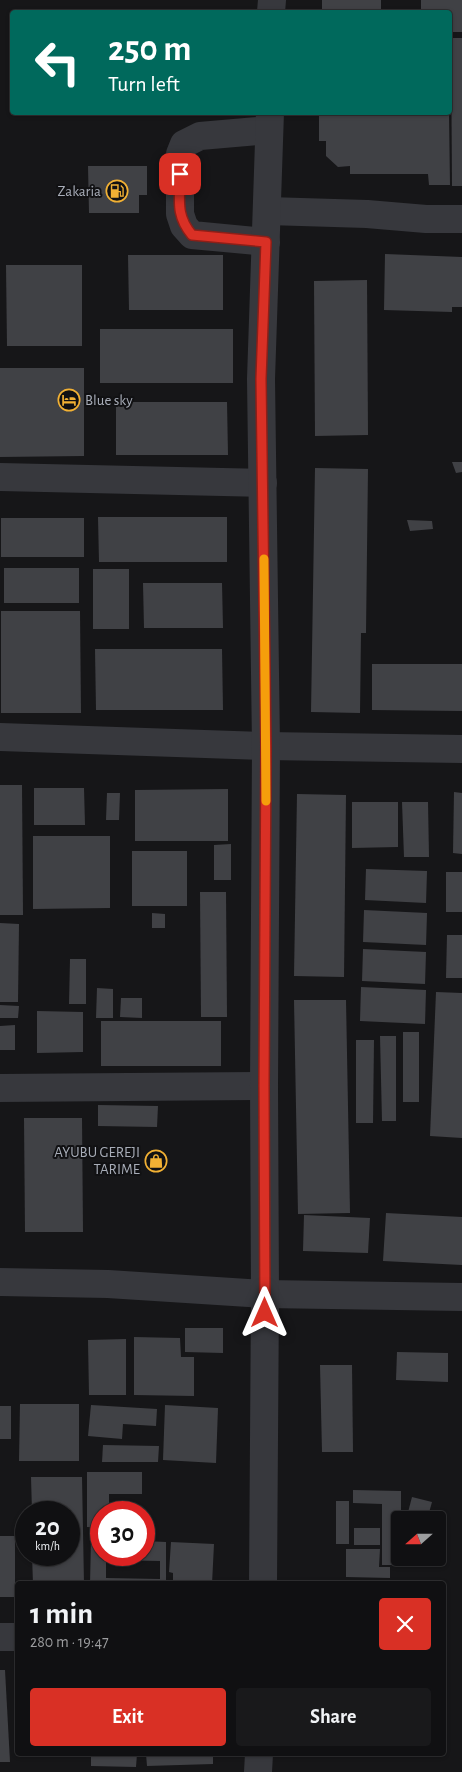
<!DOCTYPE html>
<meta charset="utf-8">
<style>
:root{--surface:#101012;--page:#19191b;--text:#f1f3f6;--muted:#9c9d9f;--line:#303032;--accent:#d93025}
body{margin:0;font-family:"Alegreya Sans",sans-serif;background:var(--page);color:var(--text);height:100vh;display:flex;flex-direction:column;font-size:19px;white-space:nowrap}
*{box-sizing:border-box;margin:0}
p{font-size:16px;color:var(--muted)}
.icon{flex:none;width:28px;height:28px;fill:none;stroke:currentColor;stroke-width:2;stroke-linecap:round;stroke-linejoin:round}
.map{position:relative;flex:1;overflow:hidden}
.details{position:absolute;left:15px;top:1581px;width:431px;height:175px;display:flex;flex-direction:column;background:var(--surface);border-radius:5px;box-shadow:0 1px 4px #0004,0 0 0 1px var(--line)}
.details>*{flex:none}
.guide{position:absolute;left:10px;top:10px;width:442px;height:105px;border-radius:5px;box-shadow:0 1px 4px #0004,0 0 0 1px var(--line);background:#00695c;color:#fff;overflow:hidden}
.needle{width:32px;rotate:249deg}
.tools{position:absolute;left:391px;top:1511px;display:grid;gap:10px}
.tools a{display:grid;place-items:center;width:55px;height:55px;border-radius:5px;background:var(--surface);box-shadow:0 1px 4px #0004,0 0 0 1px var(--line);font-size:25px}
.speed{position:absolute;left:15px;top:1501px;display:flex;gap:10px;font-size:25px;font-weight:700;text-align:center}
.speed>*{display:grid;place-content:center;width:65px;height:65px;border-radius:50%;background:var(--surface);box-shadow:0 1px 4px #0004,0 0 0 1px var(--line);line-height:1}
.speed small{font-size:12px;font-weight:400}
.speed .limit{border:8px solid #d22;background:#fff;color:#111}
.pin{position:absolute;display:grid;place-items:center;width:42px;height:42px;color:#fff;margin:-21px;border-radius:10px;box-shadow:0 2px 8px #0006}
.me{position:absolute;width:55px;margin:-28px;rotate:0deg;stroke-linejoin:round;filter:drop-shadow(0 0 4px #0008)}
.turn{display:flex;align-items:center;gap:18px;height:105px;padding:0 15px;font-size:22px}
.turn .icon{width:65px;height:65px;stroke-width:2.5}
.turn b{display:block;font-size:35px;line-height:42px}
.round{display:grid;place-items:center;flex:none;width:52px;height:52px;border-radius:5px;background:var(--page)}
.headline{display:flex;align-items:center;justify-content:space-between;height:85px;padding:0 15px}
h1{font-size:30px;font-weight:700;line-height:38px}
.button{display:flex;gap:10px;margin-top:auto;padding:10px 15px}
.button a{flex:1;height:58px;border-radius:5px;background:var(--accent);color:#fff;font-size:20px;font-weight:700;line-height:58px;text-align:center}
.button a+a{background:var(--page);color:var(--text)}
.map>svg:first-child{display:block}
.building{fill:#404145;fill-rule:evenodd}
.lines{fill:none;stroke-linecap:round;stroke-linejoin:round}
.minor{stroke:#37383d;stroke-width:28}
.route-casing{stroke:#8d1f18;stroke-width:12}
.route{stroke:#d93025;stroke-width:9}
.slow{stroke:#f59e0b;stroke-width:9}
.labels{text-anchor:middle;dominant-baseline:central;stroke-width:4;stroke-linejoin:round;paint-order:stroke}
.poi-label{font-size:15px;fill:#a8adb8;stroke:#111113;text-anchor:end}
</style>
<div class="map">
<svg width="462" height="1772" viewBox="0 0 462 1772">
<rect width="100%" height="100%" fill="#161618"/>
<g class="building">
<rect x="322" y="0" width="59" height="12"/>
<path d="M421,0H462V32H450V12H421Z"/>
<path d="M451,38H462V186H452Z"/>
<path d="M319,112H449L450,185H429L428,174H350V166L338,167L326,156V141H319Z"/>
<path d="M88,166H147V195H139V213H89Z"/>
<path d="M385,254L462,257V307H452V312L384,310Z"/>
<path d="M128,255H223V310H129Z"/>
<path d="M6,265H82V346H7Z"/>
<path d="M367,280L368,435L315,436L314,281Z"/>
<rect x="100" y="329" width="133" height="54"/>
<path d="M0,368H84V456L0,457Z"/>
<path d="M116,402H227L228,455H116Z"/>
<path d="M452,462H462V472L456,473Z"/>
<path d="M315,468L368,469L366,633H361L360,713L311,712Z"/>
<path d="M98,517H227V562H99Z"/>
<rect x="1" y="518" width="83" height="39"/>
<path d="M407,520L432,521L433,529L410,531Z"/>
<rect x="4" y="568" width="75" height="35"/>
<rect x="93" y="569" width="36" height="60"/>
<path d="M143,583H222L223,628H144Z"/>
<path d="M1,611H80L81,713H1Z"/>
<path d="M95,649H222L223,710H96Z"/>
<path d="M372,664H462V711L372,710Z"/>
<path d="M0,785H22L23,915H0Z"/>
<path d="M34,788H84L85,825H34Z"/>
<path d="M228,789V841H135V790Z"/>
<path d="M454,792L462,793V854L453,853Z"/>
<path d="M107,793H120L119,820H106Z"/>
<path d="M297,794L346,795L344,977L294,976Z"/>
<path d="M352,802H398V847L352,848Z"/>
<path d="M402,802H428L429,857H404Z"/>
<path d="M33,836H110V908L33,909Z"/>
<path d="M231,844V880H214V845Z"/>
<rect x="132" y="851" width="55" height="55"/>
<path d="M366,869L427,871L426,903L365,900Z"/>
<rect x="446" y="872" width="16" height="40"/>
<path d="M200,892H226L227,1017H201Z"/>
<path d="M364,910L427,913L426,945L363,942Z"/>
<path d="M152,913L165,914V928H152Z"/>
<path d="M0,923L19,924L18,1002H0Z"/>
<path d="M447,935H462V978H446Z"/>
<path d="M363,949L426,952L425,984L362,981Z"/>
<path d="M70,959H86V1004H69Z"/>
<path d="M361,987L426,990L425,1024L360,1021Z"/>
<path d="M97,988L113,989V1018H96Z"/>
<path d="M436,992L462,993V1138L430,1136Z"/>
<path d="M121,998H142V1018L120,1017Z"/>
<path d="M294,1000H346L350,1213L298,1214Z"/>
<path d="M0,1005L19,1006L18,1018H0Z"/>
<path d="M37,1011L83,1012V1052L37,1053Z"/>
<rect x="101" y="1021" width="120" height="45"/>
<path d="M15,1025V1050H0V1026Z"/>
<rect x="403" y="1032" width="16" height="70"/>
<path d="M380,1036H396V1121H382Z"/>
<path d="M356,1040H374L373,1123H356Z"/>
<path d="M98,1105L158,1106L157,1127L98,1126Z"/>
<path d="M24,1118H82L83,1232H25Z"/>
<path d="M386,1213L462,1217V1265L383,1261Z"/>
<path d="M304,1215L370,1218L368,1253L303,1251Z"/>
<path d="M185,1328H223V1353L185,1352Z"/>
<path d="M134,1337L180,1338L181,1357H194V1396L134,1395Z"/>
<path d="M126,1339V1395H89L88,1340Z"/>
<path d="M397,1352L448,1353V1382L396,1380Z"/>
<path d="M320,1365H352L353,1452H322Z"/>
<path d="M20,1404H79V1461H19Z"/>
<path d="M91,1405L157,1409L156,1426L123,1424L122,1439L88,1436Z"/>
<path d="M165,1405L218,1408L216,1463L163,1460Z"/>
<rect x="0" y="1406" width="11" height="33"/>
<path d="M103,1445L159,1446L158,1462H102Z"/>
<path d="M87,1472H142V1494H109V1512H101V1528L87,1527Z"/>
<path d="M31,1477H82L84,1584H33L32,1555H69V1512H32Z"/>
<path d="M353,1490L401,1491V1565H382V1504L353,1503Z"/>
<path d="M412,1497L432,1502L427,1520H406Z"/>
<rect x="336" y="1501" width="13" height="43"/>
<rect x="354" y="1528" width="26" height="17"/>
<rect x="0" y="1536" width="15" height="61"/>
<path d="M91,1540H101V1555H144V1541L166,1542V1584H90ZM106,1560L160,1561V1579L106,1578Z"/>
<path d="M171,1542L214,1544L212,1584H173V1573L169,1572Z"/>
<path d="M346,1549H380L379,1567H390V1578L346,1577Z"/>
<path d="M0,1670H5L10,1762H0Z"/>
<path d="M91,1754H137L136,1767L91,1766Z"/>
<path d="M146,1754H162V1757H170V1754H213V1764L147,1766Z"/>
</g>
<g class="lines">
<g class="minor">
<path d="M271,12L272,0"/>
<path d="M268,211L367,214L426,219H462"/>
<path d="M266,242L192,235L184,226L180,214V154L184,144L200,136L269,130"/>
<path d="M0,477L263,483"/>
<path d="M0,737L266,746L462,749"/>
<path d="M0,1088L264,1086"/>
<path d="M0,1282L108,1284L265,1294L462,1297"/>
<path d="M263,1584L265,1294L264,1086L266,746L261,379L270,112"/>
<path d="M0,1637H18"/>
<path d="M258,1772L259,1754"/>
</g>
</g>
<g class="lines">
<g class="route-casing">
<path id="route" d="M180,174C180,199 175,215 192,235L266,242L261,379L266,746L264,1086L265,1313"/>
</g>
<use href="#route" class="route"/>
<path class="slow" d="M264,559L266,801"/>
</g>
<defs>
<g id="fuel-ring" transform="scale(1.125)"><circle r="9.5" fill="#111113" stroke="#f2b134" stroke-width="1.5"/><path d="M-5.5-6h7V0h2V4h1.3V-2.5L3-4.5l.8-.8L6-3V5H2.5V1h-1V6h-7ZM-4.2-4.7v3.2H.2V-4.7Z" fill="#f2b134"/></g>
<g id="hotel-ring" transform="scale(1.125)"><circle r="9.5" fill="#111113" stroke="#f2b134" stroke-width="1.5"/><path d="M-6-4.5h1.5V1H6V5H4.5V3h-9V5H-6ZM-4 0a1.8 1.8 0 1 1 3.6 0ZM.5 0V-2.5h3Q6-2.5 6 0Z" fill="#f2b134"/></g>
<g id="shop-ring" transform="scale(1.125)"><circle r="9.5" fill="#111113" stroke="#f2b134" stroke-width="1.5"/><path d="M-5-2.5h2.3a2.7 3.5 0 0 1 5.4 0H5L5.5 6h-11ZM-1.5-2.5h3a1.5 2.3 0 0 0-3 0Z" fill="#f2b134"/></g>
</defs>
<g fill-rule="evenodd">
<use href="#fuel-ring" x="117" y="191"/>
<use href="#hotel-ring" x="69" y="400"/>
<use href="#shop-ring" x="156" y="1161"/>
</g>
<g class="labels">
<g class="poi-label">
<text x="101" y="191">Zakaria</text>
<text x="85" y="400" text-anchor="start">Blue sky</text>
<text x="140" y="1152">AYUBU GEREJI<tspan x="140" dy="17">TARIME</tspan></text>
</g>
</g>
</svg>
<div class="tools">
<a><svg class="needle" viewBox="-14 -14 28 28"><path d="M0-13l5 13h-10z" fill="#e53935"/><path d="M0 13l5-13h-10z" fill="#9c9d9f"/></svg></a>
</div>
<div class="speed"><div>20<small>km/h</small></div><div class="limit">30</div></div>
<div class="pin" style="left:180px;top:174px;background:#d93025"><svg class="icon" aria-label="arrive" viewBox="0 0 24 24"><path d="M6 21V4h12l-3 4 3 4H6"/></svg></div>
<svg class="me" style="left:265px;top:1313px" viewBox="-20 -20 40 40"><path d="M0-17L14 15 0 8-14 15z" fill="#d93025" stroke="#fff" stroke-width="4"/></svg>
<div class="guide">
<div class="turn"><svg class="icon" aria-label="left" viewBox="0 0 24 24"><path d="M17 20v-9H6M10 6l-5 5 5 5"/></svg><div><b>250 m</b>Turn left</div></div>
</div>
<section class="details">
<div class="headline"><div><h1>1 min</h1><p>280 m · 19:47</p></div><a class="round" style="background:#d93025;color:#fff"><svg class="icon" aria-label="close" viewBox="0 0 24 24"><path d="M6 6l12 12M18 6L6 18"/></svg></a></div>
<div class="button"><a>Exit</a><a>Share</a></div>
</section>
</div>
